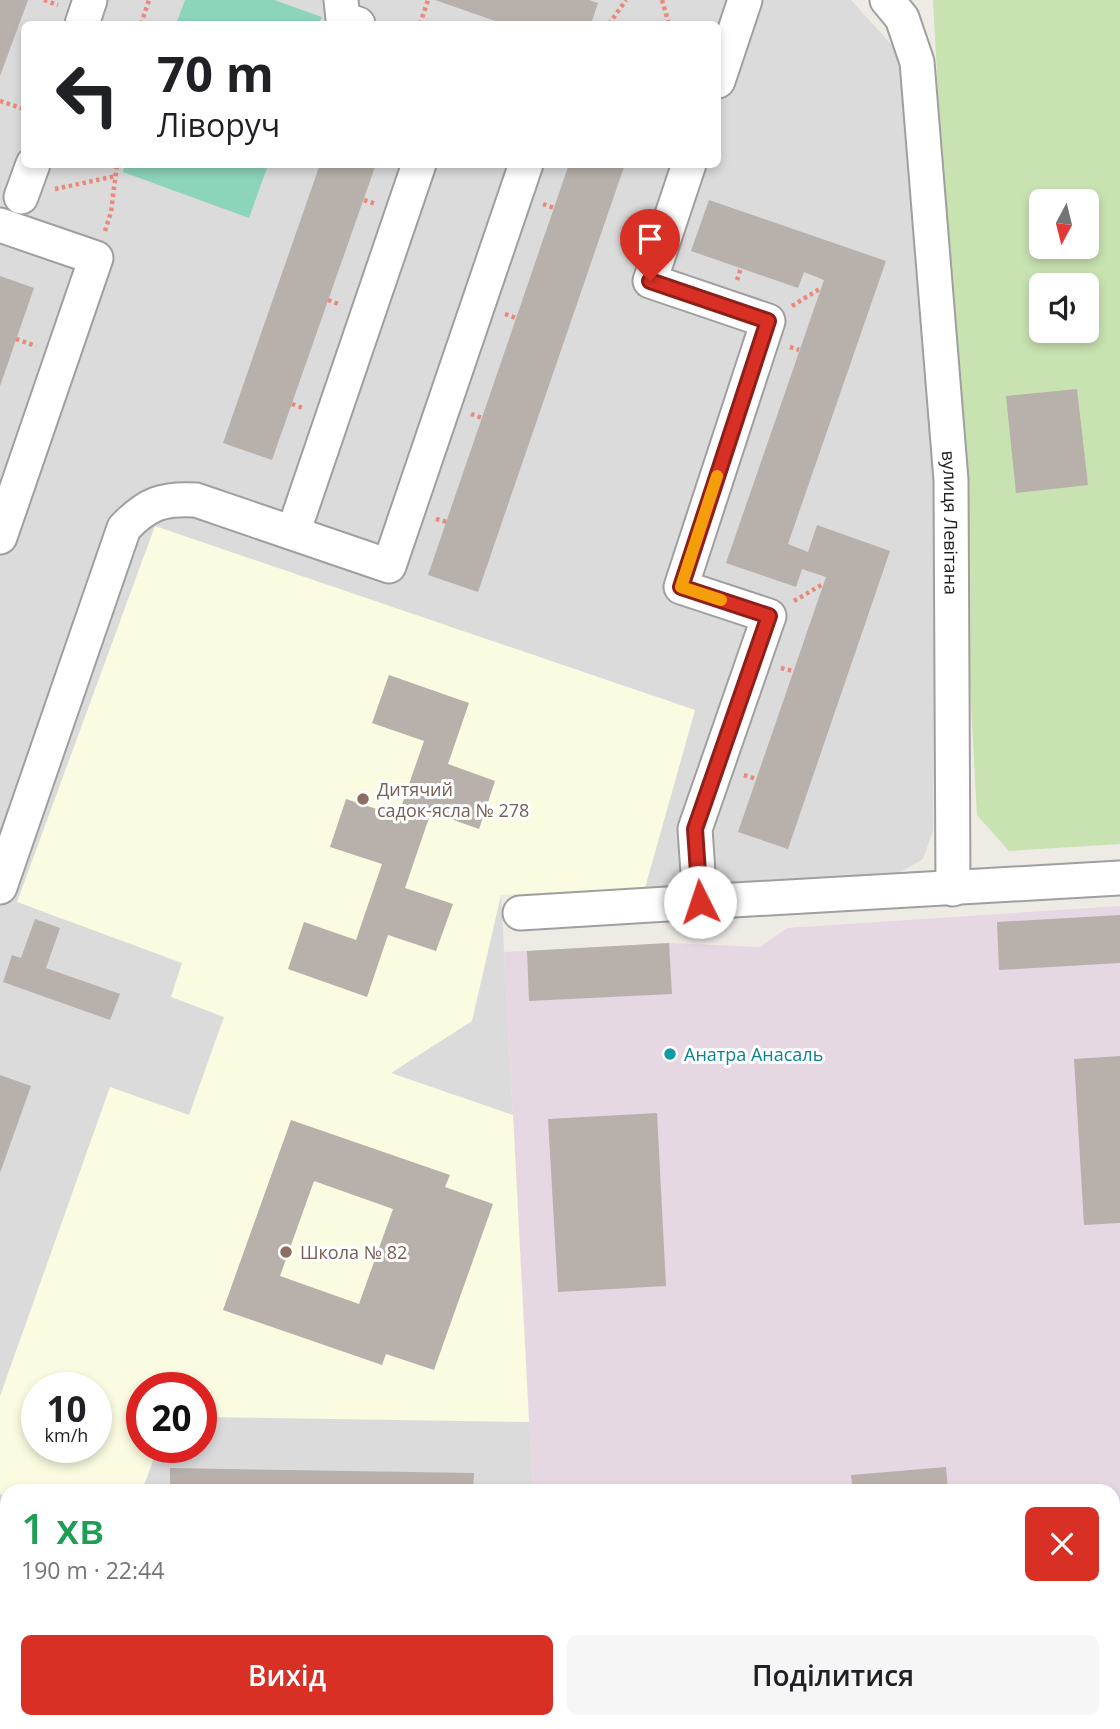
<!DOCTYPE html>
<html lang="uk">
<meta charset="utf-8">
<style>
:root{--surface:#fff;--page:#f6f6f6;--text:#202124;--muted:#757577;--accent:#d93025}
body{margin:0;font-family:"Open Sans",sans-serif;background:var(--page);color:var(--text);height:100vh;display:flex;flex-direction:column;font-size:26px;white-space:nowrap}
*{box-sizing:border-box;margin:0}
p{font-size:23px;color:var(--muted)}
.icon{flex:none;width:38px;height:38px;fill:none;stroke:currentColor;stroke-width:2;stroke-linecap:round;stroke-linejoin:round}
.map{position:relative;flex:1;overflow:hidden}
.drawer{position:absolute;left:0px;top:1484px;width:1120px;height:245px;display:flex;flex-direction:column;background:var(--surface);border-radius:21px 21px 0 0;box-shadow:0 4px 10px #0003}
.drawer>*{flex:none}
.banner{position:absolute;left:21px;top:21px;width:700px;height:147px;border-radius:10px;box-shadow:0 4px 10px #0003;background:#fff;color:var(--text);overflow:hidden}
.needle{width:46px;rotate:187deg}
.buttons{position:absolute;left:1029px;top:189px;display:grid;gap:14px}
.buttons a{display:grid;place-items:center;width:70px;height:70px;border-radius:10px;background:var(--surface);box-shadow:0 4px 10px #0003;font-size:35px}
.speed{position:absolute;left:21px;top:1372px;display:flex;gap:14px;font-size:35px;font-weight:700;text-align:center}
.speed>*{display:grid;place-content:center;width:91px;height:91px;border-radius:50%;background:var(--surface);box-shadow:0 4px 10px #0003;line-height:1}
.speed small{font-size:18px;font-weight:400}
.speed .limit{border:10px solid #d22;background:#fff;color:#111}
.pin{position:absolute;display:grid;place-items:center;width:60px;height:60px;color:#fff;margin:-72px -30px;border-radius:50% 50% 50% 0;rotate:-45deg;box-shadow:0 0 7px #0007}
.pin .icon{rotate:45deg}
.me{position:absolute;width:77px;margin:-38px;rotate:356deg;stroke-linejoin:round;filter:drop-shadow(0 0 5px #0008)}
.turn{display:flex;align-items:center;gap:24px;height:147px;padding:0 21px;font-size:32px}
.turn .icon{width:91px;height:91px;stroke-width:2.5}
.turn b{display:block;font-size:49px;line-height:60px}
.round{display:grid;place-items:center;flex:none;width:74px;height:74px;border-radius:10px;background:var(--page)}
.overview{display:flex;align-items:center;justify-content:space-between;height:119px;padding:0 21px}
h1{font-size:42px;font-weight:600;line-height:52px;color:#1e9e55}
.action{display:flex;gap:14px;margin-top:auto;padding:14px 21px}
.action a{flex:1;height:80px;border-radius:10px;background:var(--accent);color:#fff;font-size:28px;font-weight:600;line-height:80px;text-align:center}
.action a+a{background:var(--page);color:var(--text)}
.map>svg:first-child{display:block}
.residential{fill:#dcdbdb;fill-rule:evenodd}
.industrial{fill:#e6d8e3}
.education{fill:#fafbe1;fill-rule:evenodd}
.grass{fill:#c8e2b1;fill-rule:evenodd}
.pitch{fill:#8cd4ba}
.parking{fill:#dedede}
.building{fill:#b7b0ab;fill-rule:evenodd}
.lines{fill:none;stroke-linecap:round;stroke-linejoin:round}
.minor-casing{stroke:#9f9f9f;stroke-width:37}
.path{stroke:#e9897a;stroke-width:4.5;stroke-dasharray:3.5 3.5;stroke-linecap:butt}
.minor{stroke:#fff;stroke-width:33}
.route-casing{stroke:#8d1f18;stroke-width:18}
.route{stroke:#d93025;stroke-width:12}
.slow{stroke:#f59e0b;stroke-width:12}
.education-dot{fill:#8d6e63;stroke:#fff;stroke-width:2.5}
.culture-dot{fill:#0f9aa8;stroke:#fff;stroke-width:2.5}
.labels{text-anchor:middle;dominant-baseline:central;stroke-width:6;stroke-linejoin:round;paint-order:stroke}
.street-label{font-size:18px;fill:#1e1e1e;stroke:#fff}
.education-label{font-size:18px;fill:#785e54;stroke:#fff;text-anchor:start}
.culture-label{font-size:18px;fill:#0d838f;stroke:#fff;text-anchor:start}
</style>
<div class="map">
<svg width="1120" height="1729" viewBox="0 0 1120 1729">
<rect width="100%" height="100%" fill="#eeebe5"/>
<path class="residential" d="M0,0H851L908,63L941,485L936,567L933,831L923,859L897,874L501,895L533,1491H7V1722H670V1729H0ZM24,24H718V164H24ZM37,1388H96V1447H37ZM142,1388H201V1447H142Z"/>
<path class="industrial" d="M1120,906V1729H670V1722H1113V1491H533L504,952L669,943L760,947L787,928Z"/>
<path class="education" d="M155,526L695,710L645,888L501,895L472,1021L391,1073L513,1115L529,1422L201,1417V1388H142V1447H158L142,1491H7V1497L0,1494V1396L110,1087L189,1115L224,1017L171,997L182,963L17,902ZM37,1388H96V1447H37Z"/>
<path class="grass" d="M933,0H1120V844L1009,851L977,815ZM1041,201H1087V247H1041ZM1041,285H1087V331H1041Z"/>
<g class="pitch">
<path d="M185,0H274L322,17L319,24H176Z"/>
<path d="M125,165V164L268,165L249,218L123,172Z"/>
</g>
<rect class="parking" x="212" y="1722" width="76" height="7"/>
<g class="building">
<path d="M0,0H28L0,76Z"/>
<path d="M435,0H589L598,3L591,24H504Z"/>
<path d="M320,164H376L272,460L223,443Z"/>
<path d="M569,164H625L478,592L428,575Z"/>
<path d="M709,200L886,261L788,544L808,552L817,525L890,551L788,849L738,832L826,577L802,569L796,587L726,563L824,280L804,272L798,288L691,251Z"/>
<path d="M0,276L34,288L0,386Z"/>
<path d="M1077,389L1088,485L1016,493L1006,396Z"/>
<path d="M389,675L469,703L448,764L495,781L479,829L431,812L405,888L453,904L436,951L388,935L367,997L288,969L304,922L356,940L382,864L330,847L346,799L398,816L424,741L372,723Z"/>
<path d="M1120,915V963L999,970L997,922Z"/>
<path d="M35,919L60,928L46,968L120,994L110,1020L3,982L12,955L21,958Z"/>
<path d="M669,943L672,994L529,1001L527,951Z"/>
<path d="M1120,1056V1223L1084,1225L1074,1059Z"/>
<path d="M0,1075L31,1086L0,1173Z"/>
<path d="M657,1113L666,1286L558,1292L548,1119Z"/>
<path d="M291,1120L450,1175L445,1187L493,1204L434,1370L386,1354L382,1365L223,1310ZM314,1181L393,1209L359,1304L280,1276Z"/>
<path d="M946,1467L948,1491H853L851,1475Z"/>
<path d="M170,1468L474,1473L473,1491H170Z"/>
<path d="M1120,1642V1729H1079L1078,1722H1113V1643Z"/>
<rect x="348" y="1722" width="80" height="7"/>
<path d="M718,1722H822V1729H719Z"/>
<path d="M873,1722H969V1729H874Z"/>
</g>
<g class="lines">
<g class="minor-casing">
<g id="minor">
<path d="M341,0L343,19L358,24"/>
<path id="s1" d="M887,0L902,18L917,62L951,480L953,889"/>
<path d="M82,24L90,0"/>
<path d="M718,81L745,0"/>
<path d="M689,164L650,281L768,321L681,587L769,616L695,829L700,902L1120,878"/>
<path d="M21,197L33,164"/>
<path d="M0,225L96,258L0,537"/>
<path d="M293,533L419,164"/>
<path d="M0,887L124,528C147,504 162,498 196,500L389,566L526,164"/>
<path d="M520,913L700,902"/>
</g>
</g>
<g class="path">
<path d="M44,0L58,5"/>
<path d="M662,0L669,24"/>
<path d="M141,24L149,0"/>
<path d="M420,24L428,0"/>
<path d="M609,24L626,0"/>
<path d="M0,101L24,109"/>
<path d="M55,189L116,176"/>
<path d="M364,200L376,204"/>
<path d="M543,204L554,208"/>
<path d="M105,231L111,212L117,164"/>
<path d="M737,280L741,268"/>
<path d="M328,300L341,305"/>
<path d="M792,306L821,288"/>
<path d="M505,314L516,318"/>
<path d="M16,339L36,346"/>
<path d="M790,347L799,350"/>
<path d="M292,404L305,409"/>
<path d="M471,414L482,418"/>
<path d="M436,519L447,522"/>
<path d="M794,601L823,584"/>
<path d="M781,668L793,671"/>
<path d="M744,775L756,779"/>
</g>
<use href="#minor" class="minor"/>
</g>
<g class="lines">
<g class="route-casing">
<path id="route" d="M650,281L768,321L681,587L769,616L695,829L700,902"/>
</g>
<use href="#route" class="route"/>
<path class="slow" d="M717,476L681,587L721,600"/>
</g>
<g class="education-dot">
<circle cx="363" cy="799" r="7"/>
<circle cx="286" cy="1252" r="7"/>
</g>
<circle class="culture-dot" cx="670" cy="1054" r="7"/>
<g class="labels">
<g class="street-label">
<text stroke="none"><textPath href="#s1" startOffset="532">вулиця Левітана</textPath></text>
</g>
<g class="education-label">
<text x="377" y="789">Дитячий<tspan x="377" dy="21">садок-ясла № 278</tspan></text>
<text x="300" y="1252">Школа № 82</text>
</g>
<g class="culture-label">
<text x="684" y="1054">Анатра Анасаль</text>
</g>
</g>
</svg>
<div class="buttons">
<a><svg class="needle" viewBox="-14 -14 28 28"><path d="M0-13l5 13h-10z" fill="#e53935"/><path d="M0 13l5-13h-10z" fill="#757577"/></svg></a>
<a><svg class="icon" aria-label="sound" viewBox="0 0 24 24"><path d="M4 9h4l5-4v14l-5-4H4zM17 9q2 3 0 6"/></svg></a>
</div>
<div class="speed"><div>10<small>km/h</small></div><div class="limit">20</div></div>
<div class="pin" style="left:650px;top:281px;background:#d93025"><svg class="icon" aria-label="arrive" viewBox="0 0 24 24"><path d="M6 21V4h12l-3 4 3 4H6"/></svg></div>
<svg class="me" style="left:700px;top:902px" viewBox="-20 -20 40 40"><circle r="19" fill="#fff"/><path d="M0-13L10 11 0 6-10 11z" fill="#d93025"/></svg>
<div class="banner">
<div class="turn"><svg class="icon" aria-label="left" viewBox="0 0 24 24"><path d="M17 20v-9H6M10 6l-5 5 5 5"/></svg><div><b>70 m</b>Ліворуч</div></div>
</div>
<section class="drawer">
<div class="overview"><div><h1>1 хв</h1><p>190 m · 22:44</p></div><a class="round" style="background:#d93025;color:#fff"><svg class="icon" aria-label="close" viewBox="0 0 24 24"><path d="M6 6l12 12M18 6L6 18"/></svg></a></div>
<div class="action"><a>Вихід</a><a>Поділитися</a></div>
</section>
</div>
